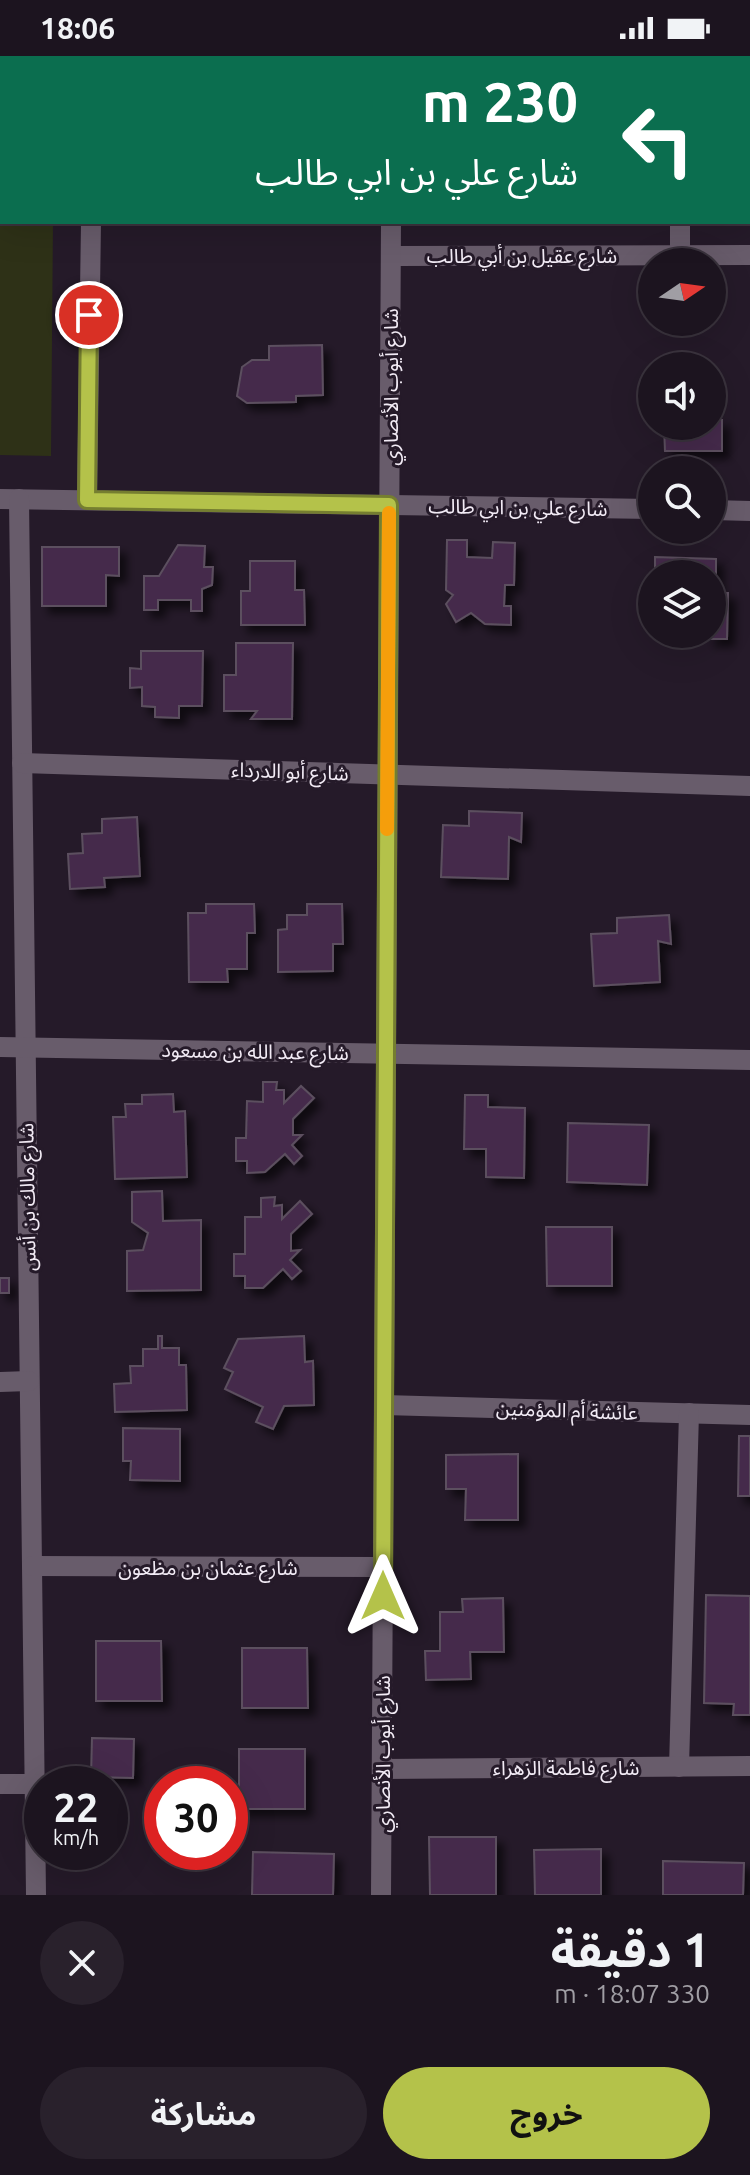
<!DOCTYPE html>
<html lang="ar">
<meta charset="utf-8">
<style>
:root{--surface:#1c141f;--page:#29212c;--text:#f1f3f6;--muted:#a09ea4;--line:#3a333d;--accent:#b4c24a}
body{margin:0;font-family:Ubuntu,"Noto Sans Arabic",sans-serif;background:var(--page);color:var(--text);direction:rtl;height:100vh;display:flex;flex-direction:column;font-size:30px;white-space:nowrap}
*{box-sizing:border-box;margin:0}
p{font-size:26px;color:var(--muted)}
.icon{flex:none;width:44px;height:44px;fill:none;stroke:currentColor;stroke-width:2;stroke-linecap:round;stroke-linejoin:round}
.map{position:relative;height:1839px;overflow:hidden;direction:ltr}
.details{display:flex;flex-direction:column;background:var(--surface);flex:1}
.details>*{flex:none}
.guide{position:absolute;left:0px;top:0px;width:750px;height:168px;box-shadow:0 8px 32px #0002,0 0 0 2px var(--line);direction:rtl;background:#0b6e4f;color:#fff;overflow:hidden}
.needle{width:52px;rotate:77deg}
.fabs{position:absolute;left:638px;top:192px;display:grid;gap:16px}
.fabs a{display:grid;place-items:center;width:88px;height:88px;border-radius:50%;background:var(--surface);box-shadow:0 8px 32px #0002,0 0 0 2px var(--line);font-size:40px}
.speed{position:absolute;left:24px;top:1710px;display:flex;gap:16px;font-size:40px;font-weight:700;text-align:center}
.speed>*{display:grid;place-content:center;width:104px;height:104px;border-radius:50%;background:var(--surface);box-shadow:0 8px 32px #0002,0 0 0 2px var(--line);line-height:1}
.speed small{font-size:20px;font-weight:400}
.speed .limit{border:12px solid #d22;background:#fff;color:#111}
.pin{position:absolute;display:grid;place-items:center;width:68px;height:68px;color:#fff;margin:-34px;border:4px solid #fff;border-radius:50%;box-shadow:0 2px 8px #0007}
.me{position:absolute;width:88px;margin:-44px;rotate:0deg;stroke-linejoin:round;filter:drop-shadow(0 0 6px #0008)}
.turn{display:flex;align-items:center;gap:28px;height:168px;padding:0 40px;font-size:36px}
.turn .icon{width:104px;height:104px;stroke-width:2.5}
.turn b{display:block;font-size:56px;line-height:68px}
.round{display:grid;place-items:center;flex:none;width:84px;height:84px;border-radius:42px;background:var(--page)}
.overview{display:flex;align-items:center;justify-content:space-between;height:136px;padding:0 40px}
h1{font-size:48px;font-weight:700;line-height:60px}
.primary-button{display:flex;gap:16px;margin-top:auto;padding:16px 40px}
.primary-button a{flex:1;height:92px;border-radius:48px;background:var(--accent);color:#111;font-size:32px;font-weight:700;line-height:92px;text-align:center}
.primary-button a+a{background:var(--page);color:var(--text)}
.status{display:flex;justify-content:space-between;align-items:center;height:56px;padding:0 40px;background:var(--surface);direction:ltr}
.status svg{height:22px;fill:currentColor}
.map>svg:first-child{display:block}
.green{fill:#2e3117}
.building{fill:#442c4b;stroke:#5c4f5f;stroke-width:2;filter:url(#shadow)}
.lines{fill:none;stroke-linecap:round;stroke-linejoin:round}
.minor{stroke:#685c6b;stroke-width:20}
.route-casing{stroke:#757e30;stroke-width:20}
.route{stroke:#b4c24a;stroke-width:14}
.slow{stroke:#f59e0b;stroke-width:14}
.labels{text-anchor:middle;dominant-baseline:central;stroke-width:6;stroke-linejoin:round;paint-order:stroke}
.street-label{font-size:20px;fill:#f2ebf5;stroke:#251a29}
</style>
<div class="status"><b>18:06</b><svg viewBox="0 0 49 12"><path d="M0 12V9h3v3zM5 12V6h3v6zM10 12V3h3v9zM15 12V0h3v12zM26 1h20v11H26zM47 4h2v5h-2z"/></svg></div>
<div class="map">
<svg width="750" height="1839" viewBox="0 0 750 1839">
<defs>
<filter id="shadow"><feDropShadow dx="7" dy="7" stdDeviation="4" flood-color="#0009"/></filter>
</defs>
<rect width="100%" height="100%" fill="#251a29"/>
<path class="green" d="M0,0H54L2,2V166H53L51,400L0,399Z"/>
<g class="building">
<path d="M748,35H750L748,130Z"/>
<path d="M322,289L323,339L296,340V346L247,347L237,340L242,311L252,304H269V290Z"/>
<path d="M712,364H722V395H665L664,370H712Z"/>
<path d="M447,484H467V501L492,502L493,486L515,487L514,529H505L504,550H511V569L485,568L471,557L456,566L446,548L453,539L446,534Z"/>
<path d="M178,489L205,490L204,511H213L212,529L202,533V555H191V544H158V554H144V520H159Z"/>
<path d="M42,491H119V520L106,519V550H42Z"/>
<path d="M655,501L716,503V537H728L727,583H708V578H712V518H655Z"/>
<path d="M250,505H295V534H304L305,569H241V535H250Z"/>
<path d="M644,529L652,530V564L643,563Z"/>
<path d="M236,587H293L292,663H251L257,655H224V619H236Z"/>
<path d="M141,595H203L202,650H179V662L155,661V651L142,650V631L130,632V612L141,613Z"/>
<path d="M469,755L522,757L521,786L509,781L508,823L441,821L443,769L469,770Z"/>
<path d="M137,761L140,820L104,822L105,831L70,833L68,798L83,797L82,778L102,777V763Z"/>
<path d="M206,848H254L255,877H247V913H227L228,926H189L188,857H206Z"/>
<path d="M307,848H342L343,888H333V915L278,916V874L287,873V859H307Z"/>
<path d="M669,859L671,888L658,885L660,926L594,930L591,878L617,877V862Z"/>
<path d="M263,1026H277L276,1034H284V1047L301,1030L314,1042L293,1063V1079H302L292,1089L302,1100L294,1108L285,1098L265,1116L247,1117V1105H236V1082H246L247,1045L263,1046Z"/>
<path d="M173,1038L174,1056L185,1055L187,1121L115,1123L113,1061H126L125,1048H142V1039Z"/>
<path d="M465,1039H488V1051L525,1052L524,1122L486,1121V1093H464Z"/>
<path d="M568,1067L649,1069L647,1129L567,1126Z"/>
<path d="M162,1135L163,1165L201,1164V1234L127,1235V1195L143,1194L148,1177L132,1166V1136Z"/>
<path d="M275,1141L274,1150L282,1149V1163L300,1145L312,1158L291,1178V1195L300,1194L290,1204L301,1215L292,1223L283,1213L263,1232H245V1220H234V1198H245V1161H261V1142Z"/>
<path d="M546,1171H612V1230H547Z"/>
<rect x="0" y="1222" width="9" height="15"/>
<path d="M158,1280H162V1292H179V1309H186L187,1354L115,1356L114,1328L131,1327L130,1310H143V1293H158Z"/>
<path d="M304,1280L305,1306L313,1305L314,1349L284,1350L273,1373L256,1366L263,1351L225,1333L233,1316L224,1312L238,1283Z"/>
<path d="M123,1372L180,1373V1425L130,1424L131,1405H123Z"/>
<path d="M739,1380H750V1440H738Z"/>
<path d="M518,1398V1464H465L466,1433H446V1399Z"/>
<path d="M706,1539L750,1540V1659H733L734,1648L704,1647Z"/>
<path d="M503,1542L504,1596H470L471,1623L426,1624L425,1595H440V1556H463L462,1543Z"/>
<path d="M96,1585H161L162,1645H96Z"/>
<path d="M242,1592H307L308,1652H242Z"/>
<path d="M92,1682L134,1683L133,1722L91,1721Z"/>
<rect x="239" y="1693" width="66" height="60"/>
<path d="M429,1781H496V1839H430Z"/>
<path d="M601,1793V1839H535L534,1794Z"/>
<path d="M253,1796L334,1798L333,1839H252Z"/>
<path d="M663,1805L744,1807L743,1839H663Z"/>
</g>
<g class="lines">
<g class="minor">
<path d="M93,2V0"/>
<path d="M392,2V0"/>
<path d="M681,2V0"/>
<path d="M680,199V166"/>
<path d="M391,200L750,199"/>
<path d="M0,443L652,453"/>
<path d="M19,443L36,1839"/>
<path d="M87,444L91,166"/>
<path d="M712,454L750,455"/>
<path d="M22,707L750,730"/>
<path d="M0,991L750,1004"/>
<path d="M0,1326L29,1325"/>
<path d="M384,1349L750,1359"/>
<path d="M32,1510L383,1511"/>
<path d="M679,1711L689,1357"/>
<path d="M382,1713L750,1710"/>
<path d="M0,1728H35"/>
<path d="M381,1839L391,166"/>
</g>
</g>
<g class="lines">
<g class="route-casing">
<path id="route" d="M89,259L87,444L389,449L383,1540"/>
</g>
<use href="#route" class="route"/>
<path class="slow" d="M387,773L389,457"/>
</g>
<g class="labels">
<g class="street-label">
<text x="522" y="199">شارع عقيل بن أبي طالب</text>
<text transform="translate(390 331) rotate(-90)">شارع أيوب الأنصاري</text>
<text transform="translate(518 451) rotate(1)">شارع علي بن ابي طالب</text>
<text transform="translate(290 715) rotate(2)">شارع أبو الدرداء</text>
<text transform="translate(255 995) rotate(1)">شارع عبد الله بن مسعود</text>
<text transform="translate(27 1141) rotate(-91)">شارع مالك بن أنس</text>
<text transform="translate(567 1354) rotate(2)">عائشة أم المؤمنين</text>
<text x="208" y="1511">شارع عثمان بن مظعون</text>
<text transform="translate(382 1698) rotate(-90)">شارع أيوب الأنصاري</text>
<text x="566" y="1711">شارع فاطمة الزهراء</text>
</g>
</g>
</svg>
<div class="fabs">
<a><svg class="needle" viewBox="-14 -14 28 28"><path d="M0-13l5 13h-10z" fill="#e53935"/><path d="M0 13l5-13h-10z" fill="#a09ea4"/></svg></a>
<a><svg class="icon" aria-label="sound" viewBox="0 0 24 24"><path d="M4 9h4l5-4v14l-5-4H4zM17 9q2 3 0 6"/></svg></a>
<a><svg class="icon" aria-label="search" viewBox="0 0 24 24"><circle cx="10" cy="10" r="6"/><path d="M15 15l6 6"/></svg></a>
<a><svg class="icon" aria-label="layers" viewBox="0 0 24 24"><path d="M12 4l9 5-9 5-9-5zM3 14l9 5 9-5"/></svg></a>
</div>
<div class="speed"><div>22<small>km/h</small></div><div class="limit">30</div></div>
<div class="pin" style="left:89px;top:259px;background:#d93025"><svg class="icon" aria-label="arrive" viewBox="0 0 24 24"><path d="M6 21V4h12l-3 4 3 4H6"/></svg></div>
<svg class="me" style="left:383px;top:1540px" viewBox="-20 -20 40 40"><path d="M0-17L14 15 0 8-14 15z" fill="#b4c24a" stroke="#fff" stroke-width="4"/></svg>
<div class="guide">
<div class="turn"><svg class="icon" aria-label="left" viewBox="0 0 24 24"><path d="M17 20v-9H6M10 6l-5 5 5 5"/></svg><div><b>230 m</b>شارع علي بن ابي طالب</div></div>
</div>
</div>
<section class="details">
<div class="overview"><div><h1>1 دقيقة</h1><p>330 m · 18:07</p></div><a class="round"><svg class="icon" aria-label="close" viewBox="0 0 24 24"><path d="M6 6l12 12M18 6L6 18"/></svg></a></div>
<div class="primary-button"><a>خروج</a><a>مشاركة</a></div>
</section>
